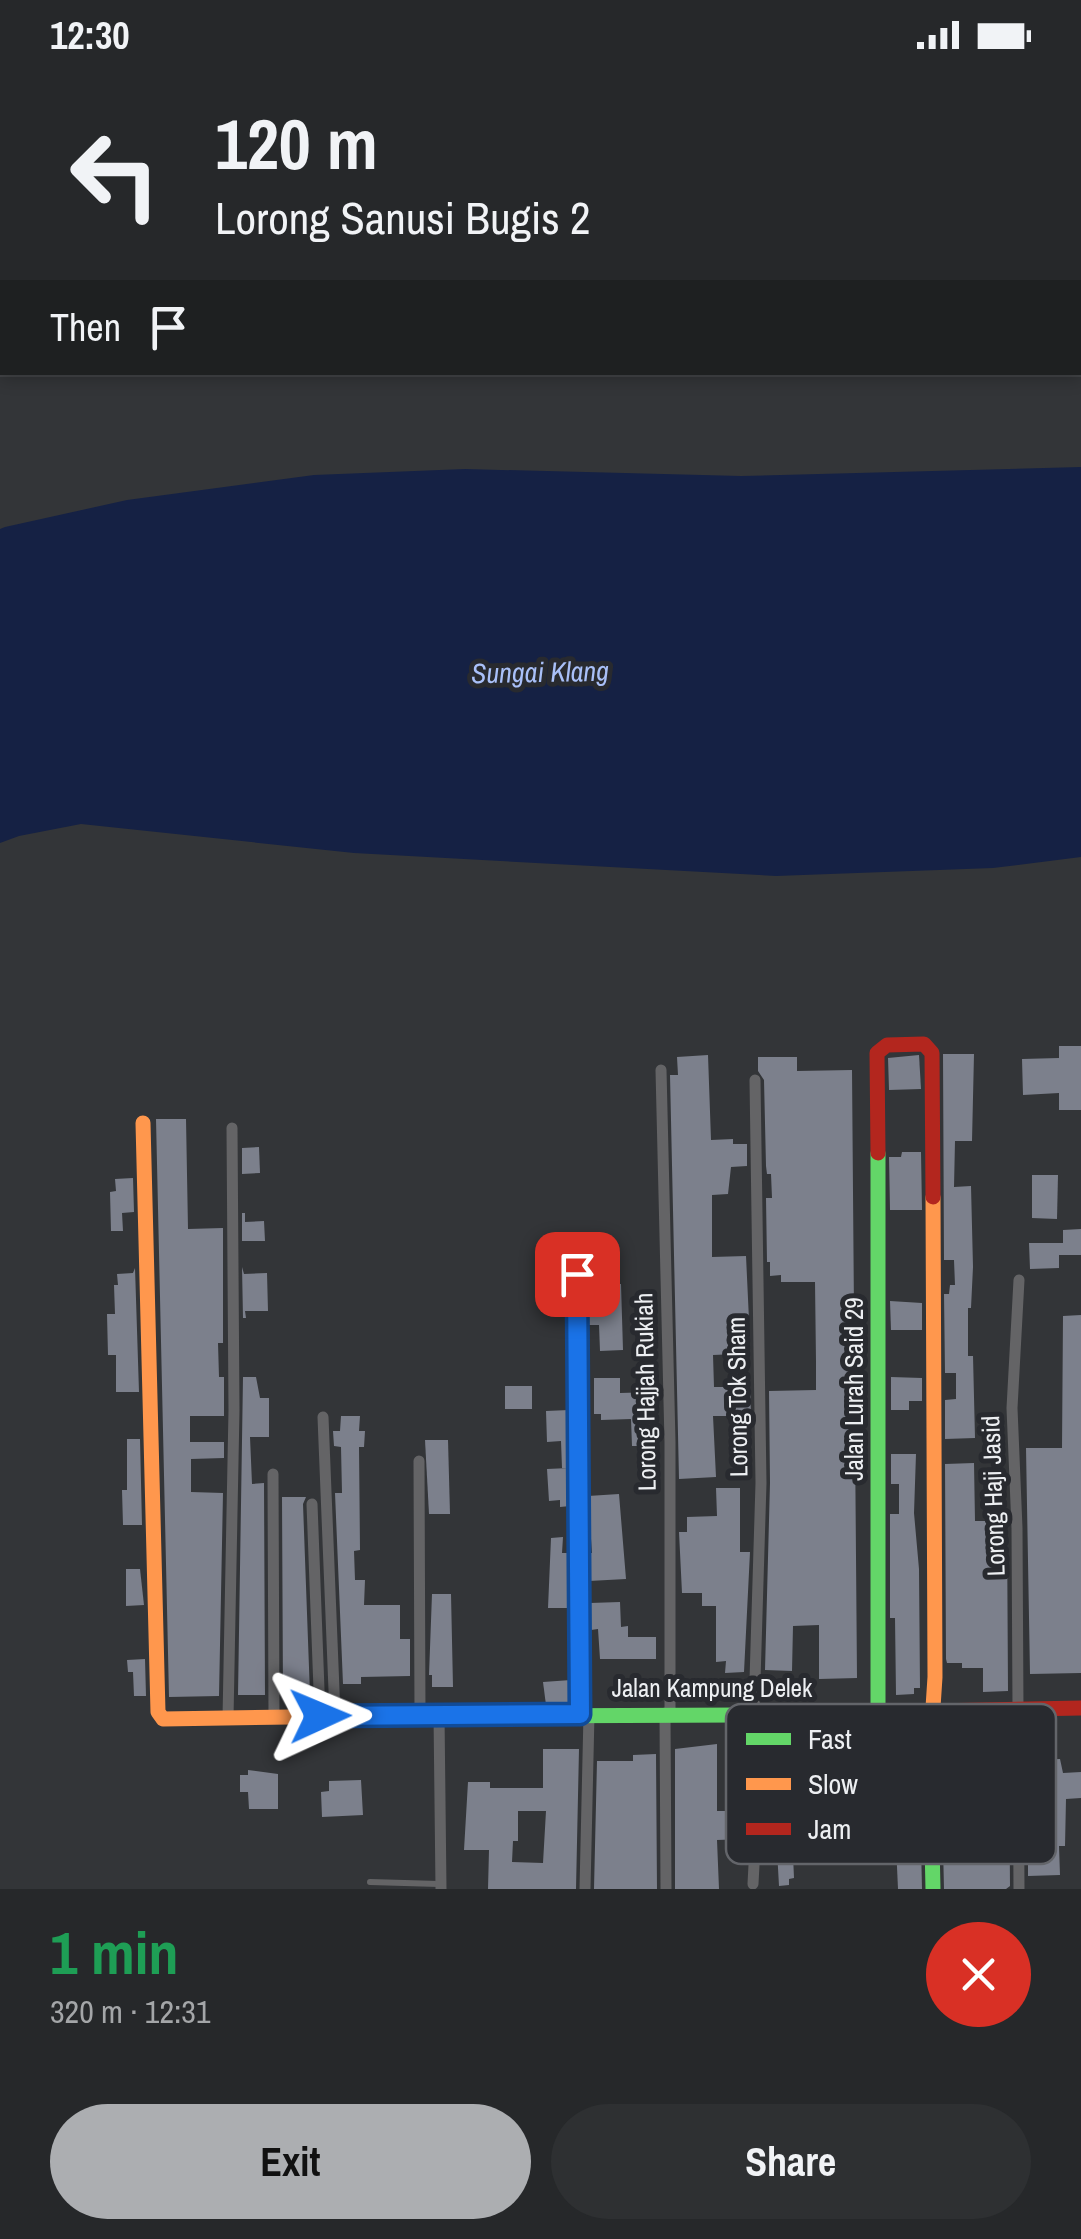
<!DOCTYPE html>
<meta charset="utf-8">
<style>
:root{--surface:#26282a;--page:#2e3032;--text:#f1f3f6;--muted:#a4a6a8;--line:#424447;--accent:#acaeb1}
body{margin:0;font-family:"Archivo Narrow",sans-serif;background:var(--page);color:var(--text);height:100vh;display:flex;flex-direction:column;font-size:38px;white-space:nowrap}
*{box-sizing:border-box;margin:0}
p{font-size:32px;color:var(--muted)}
.icon{flex:none;width:55px;height:55px;fill:none;stroke:currentColor;stroke-width:2;stroke-linecap:round;stroke-linejoin:round}
.map{position:relative;height:1819px;overflow:hidden}
.drawer{display:flex;flex-direction:column;background:var(--surface);flex:1}
.drawer>*{flex:none}
.banner{position:absolute;left:0px;top:0px;width:1082px;height:305px;box-shadow:0 5px 15px #0003,0 0 0 2px var(--line);background:#26282a;color:var(--text);overflow:hidden}
.pin{position:absolute;display:grid;place-items:center;width:85px;height:85px;color:#fff;margin:-42px;border-radius:20px;box-shadow:0 5px 15px #0006}
.me{position:absolute;width:110px;margin:-55px;rotate:89deg;stroke-linejoin:round;filter:drop-shadow(0 0 8px #0008)}
.turn{display:flex;align-items:center;gap:35px;height:210px;padding:0 50px;font-size:45px}
.turn .icon{width:130px;height:130px;stroke-width:2.5}
.turn b{display:block;font-size:70px;line-height:85px}
.then{display:flex;align-items:center;height:95px;padding:0 50px;background:#0003;gap:20px;font-size:38px}
.round{display:grid;place-items:center;flex:none;width:105px;height:105px;border-radius:52px;background:var(--page)}
.head{display:flex;align-items:center;justify-content:space-between;height:170px;padding:0 50px}
h1{font-size:60px;font-weight:700;line-height:75px;color:#1e9e55}
.action{display:flex;gap:20px;margin-top:auto;padding:20px 50px}
.action a{flex:1;height:115px;border-radius:60px;background:var(--accent);color:#111;font-size:40px;font-weight:700;line-height:115px;text-align:center}
.action a+a{background:var(--page);color:var(--text)}
.status{display:flex;justify-content:space-between;align-items:center;height:70px;padding:0 50px;background:var(--surface);direction:ltr}
.status svg{height:28px;fill:currentColor}
.map>svg:first-child{display:block}
.water{fill:#152144}
.lines{fill:none;stroke-linecap:round;stroke-linejoin:round}
.stream{stroke:#152144;stroke-width:4}
.building{fill:#7c808c;fill-rule:evenodd}
.lane{stroke:#646466;stroke-width:6}
.street{stroke:#646466;stroke-width:11}
.fast{stroke:#63d668;stroke-width:15}
.slow{stroke:#ff974d;stroke-width:15}
.jam{stroke:#b3261e;stroke-width:15}
.route-casing{stroke:#114b97;stroke-width:25}
.route{stroke:#1a73e8;stroke-width:18}
.labels{text-anchor:middle;dominant-baseline:central;stroke-width:10;stroke-linejoin:round;paint-order:stroke}
.street-label{font-size:25px;fill:#edeff2;stroke:#282a2f}
.water-label{font-size:28px;font-style:italic;fill:#a9c0f8;stroke:#282a2f}
.key{fill:#282a2f;stroke:#63656a;stroke-width:2.5}
.key-label{font-size:28px;fill:#edeff2}
</style>
<div class="status"><b>12:30</b><svg viewBox="0 0 49 12"><path d="M0 12V9h3v3zM5 12V6h3v6zM10 12V3h3v9zM15 12V0h3v12zM26 1h20v11H26zM47 4h2v5h-2z"/></svg></div>
<div class="map">
<svg width="1081" height="1819" viewBox="0 0 1081 1819">
<rect width="100%" height="100%" fill="#333538"/>
<path class="water" d="M1081,397V787L993,798L776,806L354,783L81,754L19,766L0,773V459L5,457L127,430L314,405L465,399L741,406Z"/>
<g class="lines">
<g class="stream">
<path d="M545,2L546,0"/>
<path d="M1080,53H1081"/>
<path d="M0,296L2,295"/>
</g>
</g>
<g class="building">
<path d="M1059,976H1081V1040H1059V1023L1023,1025L1022,989L1059,988Z"/>
<path d="M943,984H974L972,1071H955L954,1117L971,1116L973,1197L971,1238H968V1286H973L975,1368L945,1369V1330L956,1329V1303H945L944,1224H949L950,1215H955L954,1190H944Z"/>
<path d="M708,985L711,1070L733,1069V1074H747V1096L731,1097L728,1124L712,1125V1187L746,1186L749,1250H736L737,1284L713,1285L714,1317H750L751,1346H713L716,1407L679,1409L670,1005H678L677,987Z"/>
<path d="M919,985L921,1019L889,1020L888,988Z"/>
<path d="M758,987H797V1001L852,1000L857,1608L819,1609V1555L793,1556L792,1601L765,1600L770,1413L769,1321L816,1320V1292L815,1212H781V1205L770,1206V1192H767L766,1128H772L771,1104H767L766,1096L764,1010L758,1001Z"/>
<path d="M156,1049H186L188,1159L223,1158V1273H218L219,1307H224V1346H190V1372H224V1388L191,1389V1422L223,1423L219,1626L169,1627Z"/>
<path d="M259,1077L260,1103L242,1104V1078Z"/>
<path d="M902,1082H921L922,1140H890L889,1087H901Z"/>
<path d="M1032,1105H1058L1057,1149L1032,1148Z"/>
<path d="M133,1108L134,1142L122,1143L123,1161H111L110,1122L116,1121L115,1109Z"/>
<path d="M242,1143H245V1152L264,1151L265,1171H242Z"/>
<path d="M1081,1159V1185H1059V1198L1030,1199L1029,1173H1063V1160Z"/>
<path d="M242,1197L244,1204L267,1203L268,1241H245L246,1248H243Z"/>
<path d="M135,1198L139,1322H116V1285H108L107,1244H115L114,1215H118L117,1204L133,1203Z"/>
<path d="M598,1214H621L623,1280L600,1281L599,1255H589L588,1241L599,1240Z"/>
<path d="M890,1231L922,1233V1260H891Z"/>
<path d="M1081,1245V1603L1030,1604L1026,1378H1062L1063,1246Z"/>
<path d="M243,1307H256L260,1328H269V1367H250L252,1414L264,1413L265,1625H238Z"/>
<path d="M891,1307L922,1308V1331H909V1340H891Z"/>
<path d="M594,1308H620V1323L654,1322V1384H640V1376H632L631,1349L601,1350V1344H594Z"/>
<rect x="505" y="1316" width="27" height="23"/>
<path d="M569,1340V1398H562L561,1371L547,1372L546,1341Z"/>
<path d="M341,1346H360L359,1361H365L364,1377H359L360,1480L354,1481L355,1510H365L364,1535H400V1569H410V1606L361,1607V1614H343L335,1423H342L341,1377L334,1376L333,1361H340Z"/>
<path d="M127,1369H140L142,1455H123L122,1420H127Z"/>
<path d="M425,1370H448L450,1444H429Z"/>
<path d="M891,1384H916L914,1443L919,1499L920,1618H914V1624L896,1625L895,1548H890V1444H899V1414H891Z"/>
<path d="M974,1393L975,1451H1007L1008,1621L983,1622V1598H962V1593H947L946,1589L945,1394Z"/>
<path d="M569,1398L570,1436L560,1437V1430L549,1431L547,1399Z"/>
<path d="M716,1418H740V1482H750L744,1602L725,1603L726,1591L716,1592V1536H702V1523H682L679,1462H687V1447L717,1446Z"/>
<path d="M619,1424L626,1509L589,1511V1483H592L588,1426Z"/>
<path d="M282,1427H306L303,1434L310,1625H283Z"/>
<path d="M563,1467L562,1483H570L571,1538H548L551,1468Z"/>
<path d="M126,1499H140L144,1535L126,1536Z"/>
<path d="M432,1524H451L453,1617H432V1605H429Z"/>
<path d="M620,1532L621,1557L628,1556V1567H656V1589H600L598,1559L591,1560L590,1533Z"/>
<path d="M145,1589L146,1626H134L133,1602H128L127,1590Z"/>
<path d="M571,1610L572,1635H546L543,1612Z"/>
<path d="M974,1668L975,1682H1009L1010,1816L1006,1819H944L941,1690L944,1674H948V1669Z"/>
<path d="M717,1674V1741H745V1769L717,1770L719,1819H675V1679Z"/>
<path d="M543,1679H579L576,1819H488L489,1780H464L468,1712H490V1718H543ZM518,1741H546L543,1793L512,1792L513,1771H518Z"/>
<path d="M656,1684L657,1819H594L597,1691H633V1685Z"/>
<path d="M892,1687H919L922,1819H898Z"/>
<path d="M1060,1689L1063,1703L1081,1702V1728L1066,1729L1065,1776H1059L1060,1805L1028,1806V1690Z"/>
<path d="M248,1700L278,1704V1739H249L248,1722H240V1705H248Z"/>
<path d="M361,1710L363,1745L322,1747L321,1722L329,1721V1711Z"/>
<path d="M777,1780H788V1786L793,1785L794,1808L789,1809V1815L779,1816Z"/>
</g>
<g class="lines">
<path class="lane" d="M370,1812L439,1814"/>
<g class="street">
<path d="M661,1000L670,1372V1643"/>
<path d="M577,1204L581,1644"/>
<path d="M323,1347L335,1645"/>
<path d="M419,1391L420,1644"/>
<path d="M273,1404L274,1648"/>
<path d="M312,1434L320,1646"/>
<path d="M665,1643L666,1819"/>
<path d="M754,1643L761,1413L755,1010"/>
<path d="M439,1644L441,1819"/>
<path d="M228,1648L234,1340L232,1058"/>
<path d="M753,1814L762,1643"/>
<path d="M585,1819L589,1644"/>
<path d="M1019,1819L1017,1458L1012,1338L1019,1210"/>
</g>
<g class="fast">
<path d="M521,2L522,0"/>
<path d="M878,1083V1642"/>
<path d="M291,1647L741,1645"/>
<path d="M930,1683L933,1819"/>
</g>
<g class="slow">
<path d="M143,1053L158,1642L163,1649L291,1647"/>
<path d="M930,1683L935,1607L933,1127"/>
</g>
<g class="jam">
<path d="M878,1083L877,983L887,975L924,974L932,983L933,1127"/>
<path d="M741,1645L1081,1638"/>
</g>
</g>
<g class="lines">
<g class="route-casing">
<path id="route" d="M320,1646L580,1644L577,1204"/>
</g>
<use href="#route" class="route"/>
</g>
<g class="labels">
<g class="street-label">
<text transform="translate(854 1319) rotate(-90)">Jalan Lurah Said 29</text>
<text transform="translate(645 1322) rotate(-91)">Lorong Hajjah Rukiah</text>
<text transform="translate(737 1327) rotate(-91)">Lorong Tok Sham</text>
<text transform="translate(993 1426) rotate(-92)">Lorong Haji Jasid</text>
<text x="712" y="1618">Jalan Kampung Delek</text>
</g>
<g class="water-label">
<text transform="translate(540 602) rotate(-1)">Sungai Klang</text>
</g>
</g>
<rect x="726" y="1634" width="330" height="160" rx="15" class="key"/>
<rect x="746" y="1663" width="45" height="12" fill="#63d668"/>
<rect x="746" y="1708" width="45" height="12" fill="#ff974d"/>
<rect x="746" y="1753" width="45" height="12" fill="#b3261e"/>
<g class="key-label">
<text x="808" y="1679">Fast</text>
<text x="808" y="1724">Slow</text>
<text x="808" y="1769">Jam</text>
</g>
</svg>
<div class="pin" style="left:577px;top:1204px;background:#d93025"><svg class="icon" aria-label="arrive" viewBox="0 0 24 24"><path d="M6 21V4h12l-3 4 3 4H6"/></svg></div>
<svg class="me" style="left:320px;top:1646px" viewBox="-20 -20 40 40"><path d="M0-17L14 15 0 8-14 15z" fill="#1a73e8" stroke="#fff" stroke-width="4"/></svg>
<div class="banner">
<div class="turn"><svg class="icon" aria-label="left" viewBox="0 0 24 24"><path d="M17 20v-9H6M10 6l-5 5 5 5"/></svg><div><b>120 m</b>Lorong Sanusi Bugis 2</div></div>
<div class="then">Then<svg class="icon" aria-label="arrive" viewBox="0 0 24 24"><path d="M6 21V4h12l-3 4 3 4H6"/></svg></div>
</div>
</div>
<section class="drawer">
<div class="head"><div><h1>1 min</h1><p>320 m · 12:31</p></div><a class="round" style="background:#d93025;color:#fff"><svg class="icon" aria-label="close" viewBox="0 0 24 24"><path d="M6 6l12 12M18 6L6 18"/></svg></a></div>
<div class="action"><a>Exit</a><a>Share</a></div>
</section>
